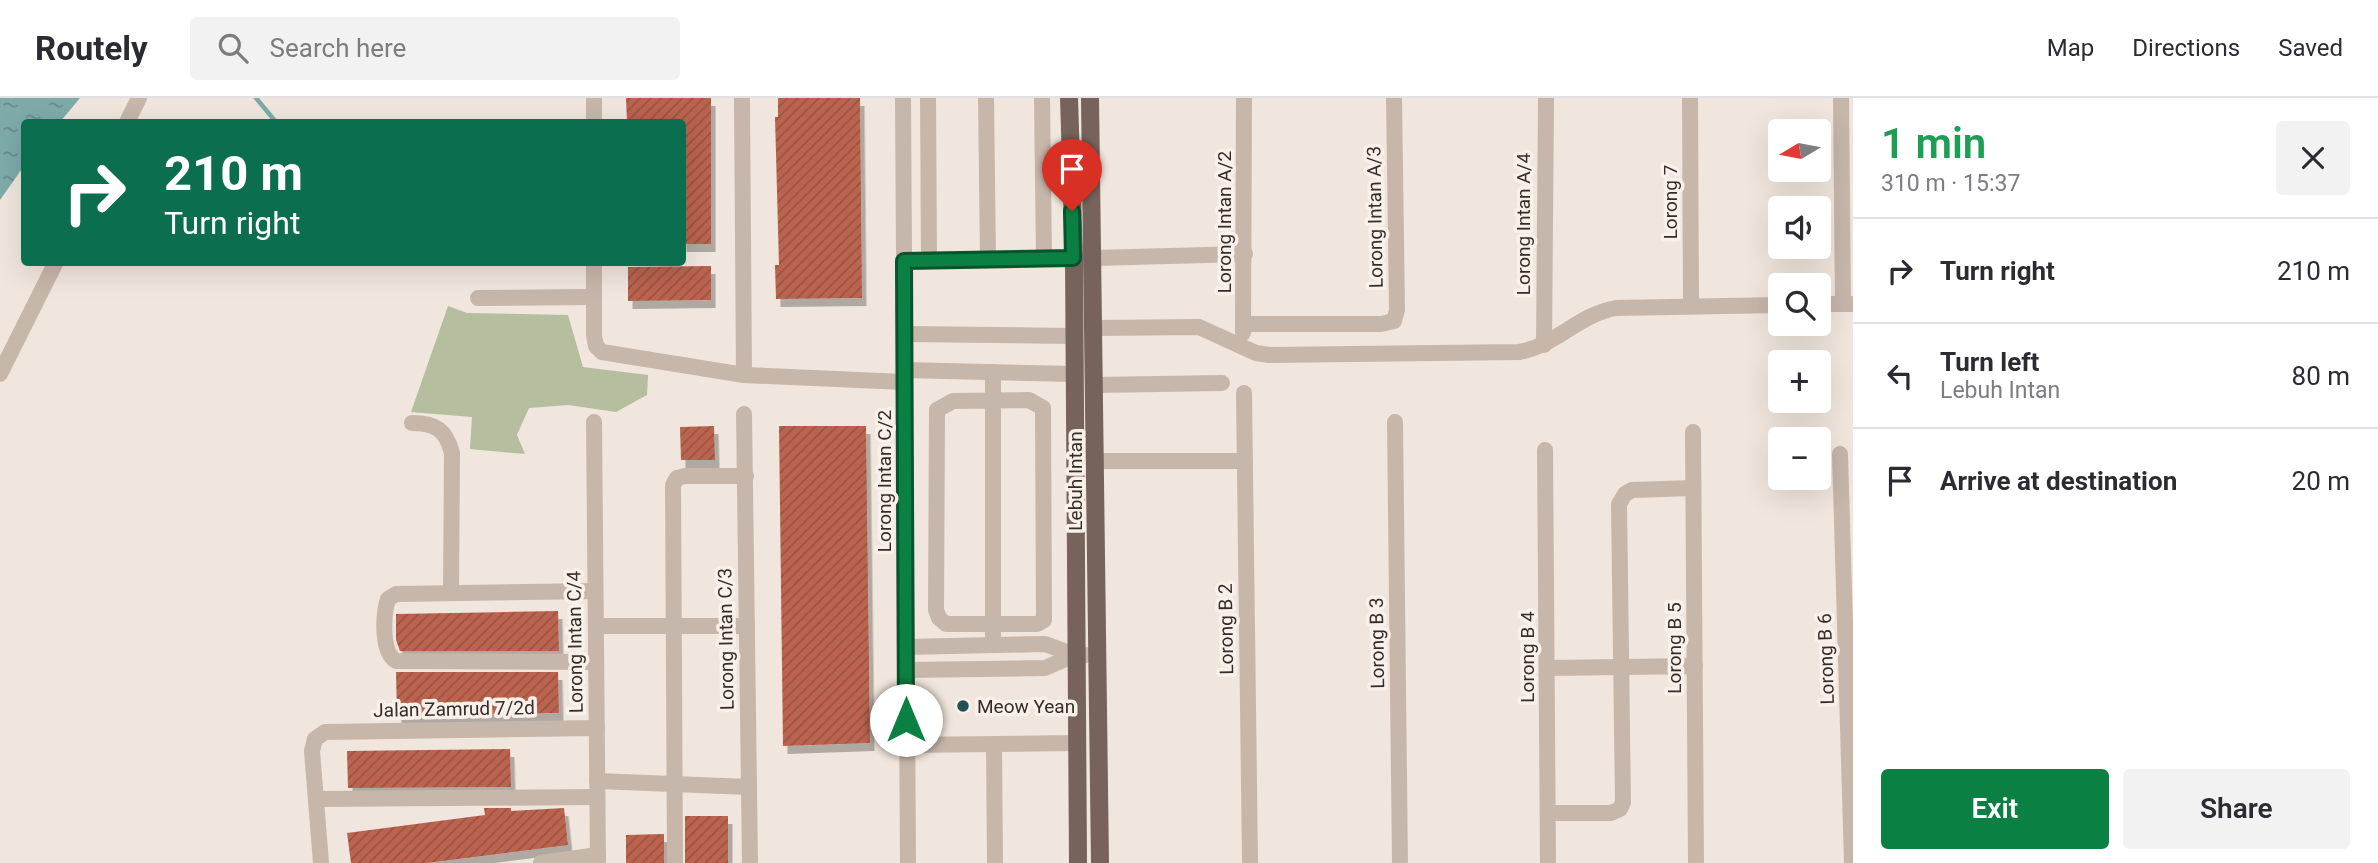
<!DOCTYPE html>
<meta charset="utf-8">
<style>
:root{--surface:#fff;--page:#f2f2f3;--text:#2b2b33;--muted:#7c7c81;--line:#e1e1e2;--accent:#0b8043}
body{margin:0;font-family:Roboto,sans-serif;background:var(--page);color:var(--text);height:100vh;display:flex;flex-direction:column;font-size:26px;white-space:nowrap}
*{box-sizing:border-box;margin:0}
p{font-size:23px;color:var(--muted)}
.icon{flex:none;width:38px;height:38px;fill:none;stroke:currentColor;stroke-width:2;stroke-linecap:round;stroke-linejoin:round}
.map{position:relative;flex:1;overflow:hidden}
.details{display:flex;flex-direction:column;background:var(--surface);width:525px}
.details>*{flex:none}
.hud{position:absolute;left:21px;top:21px;width:665px;height:147px;border-radius:7px;box-shadow:0 7px 28px #0002;background:#0b6e4f;color:#fff;overflow:hidden}
.needle{width:46px;rotate:260deg}
.controls{position:absolute;left:1768px;top:21px;display:grid;gap:14px}
.controls a{display:grid;place-items:center;width:63px;height:63px;border-radius:7px;background:var(--surface);box-shadow:0 7px 28px #0002;font-size:35px}
.pin{position:absolute;display:grid;place-items:center;width:60px;height:60px;color:#fff;margin:-72px -30px;border-radius:50% 50% 50% 0;rotate:-45deg;box-shadow:0 0 7px #0007}
.pin .icon{rotate:45deg}
.me{position:absolute;width:77px;margin:-38px;rotate:0deg;stroke-linejoin:round;filter:drop-shadow(0 0 5px #0008)}
.turn{display:flex;align-items:center;gap:24px;height:147px;padding:0 28px;font-size:32px}
.turn .icon{width:91px;height:91px;stroke-width:2.5}
.turn b{display:block;font-size:49px;line-height:60px}
.round{display:grid;place-items:center;flex:none;width:74px;height:74px;border-radius:7px;background:var(--page)}
.head{display:flex;align-items:center;justify-content:space-between;height:119px;padding:0 28px}
h1{font-size:42px;font-weight:600;line-height:52px;color:#1e9e55}
.primary-button{display:flex;gap:14px;margin-top:auto;padding:14px 28px}
.primary-button a{flex:1;height:80px;border-radius:7px;background:var(--accent);color:#fff;font-size:28px;font-weight:600;line-height:80px;text-align:center}
.primary-button a+a{background:var(--page);color:var(--text)}
ul{padding:0;list-style:none}
li{display:flex;align-items:center;gap:21px;height:105px;padding:0 28px;border-top:2px solid var(--line)}
li div{flex:1}
li b{display:block;font-size:26px}
li em{font-style:normal}
header{display:flex;align-items:center;gap:42px;box-sizing:border-box;height:98px;padding:0 35px;background:var(--surface);border-bottom:2px solid var(--line)}
header strong{font-size:33px}
nav{display:flex;gap:38px;margin-inline-start:auto;font-size:24px}
.search{width:490px;height:63px;background:var(--page);display:flex;align-items:center;gap:18px;box-sizing:border-box;padding:0 24px;border-radius:7px;color:var(--muted);font-size:26px}
main{display:flex;flex:1;min-height:0}
.map>svg:first-child{display:block}
.green{fill:#b5be9e}
.water{fill:url(#water-ripples)}
.lines{fill:none;stroke-linecap:round;stroke-linejoin:round}
.stream{stroke:#7eabaa;stroke-width:4.5}
.building{fill:url(#building-hatch);filter:url(#shadow)}
.minor{stroke:#c7b6aa;stroke-width:16}
.major{stroke:#76635b;stroke-width:18}
.route-casing{stroke:#07532c;stroke-width:18}
.route{stroke:#0b8043;stroke-width:12}
.poi-dot{fill:#225253;stroke:#f8f0e9;stroke-width:2.5}
.labels{text-anchor:middle;dominant-baseline:central;stroke-width:7;stroke-linejoin:round;paint-order:stroke}
.street-label{font-size:19px;fill:#352c29;stroke:#f8f0e9}
.poi-label{font-size:19px;fill:#352c29;stroke:#f8f0e9;text-anchor:start}
</style>
<header>
<strong>Routely</strong>
<div class="search"><svg class="icon" aria-label="search" viewBox="0 0 24 24"><circle cx="10" cy="10" r="6"/><path d="M15 15l6 6"/></svg>Search here</div>
<nav><a>Map</a><a>Directions</a><a>Saved</a></nav>
</header>
<main>
<div class="map">
<svg width="1853" height="765" viewBox="0 0 1853 765">
<defs>
<pattern id="water-ripples" width="26" height="14" patternUnits="userSpaceOnUse" patternTransform="scale(1.75)"><rect width="26" height="14" fill="#7eabaa"/><path d="M2 4q2-2 4 0t4 0M15 11q2-2 4 0t4 0" fill="none" stroke="#688b8a"/></pattern>
<pattern id="building-hatch" width="6" height="6" patternUnits="userSpaceOnUse" patternTransform="scale(1.75)"><rect width="6" height="6" fill="#bb644f"/><path d="M-1 1l2-2M0 6l6-6M5 7l2-2" fill="none" stroke="#995342"/></pattern>
<filter id="shadow"><feDropShadow dx="4.5" dy="8" stdDeviation="0" flood-color="#0004"/></filter>
</defs>
<rect width="100%" height="100%" fill="#f0e6dd"/>
<path class="green" d="M448,208L467,215L568,217L583,269L648,277L647,297L616,314L568,307L529,310L517,337L525,356L470,351L472,319L411,314Z"/>
<path class="water" d="M0,0H80L60,24H24V68L0,102Z"/>
<g class="lines">
<path class="stream" d="M256,0L276,24"/>
</g>
<g class="building">
<path d="M626,0H711V146H682V24H627Z"/>
<path d="M778,0H860L862,200L776,201L775,167H779L775,19H778Z"/>
<path d="M711,168V202L628,203V169Z"/>
<path d="M714,328L715,362H681L680,329Z"/>
<path d="M779,328H866L870,645L783,648Z"/>
<path d="M558,513L559,553H400L396,542V516Z"/>
<path d="M396,574H558L559,615L397,618Z"/>
<path d="M510,651L511,689L348,690L347,653Z"/>
<path d="M484,710H511V713L564,710L568,747L427,765H351L347,735L485,717Z"/>
<rect x="685" y="718" width="43" height="47"/>
<path d="M664,736V765H626V737Z"/>
</g>
<g class="lines">
<g class="minor">
<path d="M594,0V24"/>
<path d="M742,0L744,277"/>
<path d="M903,0L908,765"/>
<path d="M928,0L929,162"/>
<path d="M986,0L988,162"/>
<path d="M1042,0L1044,161"/>
<path d="M1690,0L1691,207"/>
<path d="M1841,0L1843,206"/>
<path d="M127,24L139,0"/>
<path d="M1094,160L1245,156"/>
<path d="M904,163L1074,160"/>
<path d="M594,164V237L596,248L602,254L744,277L904,284"/>
<path d="M478,200L594,199"/>
<path d="M1818,206H1851"/>
<path d="M1245,226H1381L1394,223L1397,212L1394,0"/>
<path d="M1095,230L1199,229L1256,255L1269,257L1519,254C1556,248 1577,217 1616,210L1780,207"/>
<path d="M1243,235L1244,0"/>
<path d="M904,236L1074,238"/>
<path d="M1544,247L1546,0"/>
<path d="M904,272L1074,276"/>
<path d="M0,276L56,164"/>
<path d="M1095,287L1222,285"/>
<path d="M1244,295L1250,765"/>
<path d="M1029,302L1043,310L1044,522L1037,526H946L939,520L936,512L937,312L953,303Z"/>
<path d="M744,316L750,765"/>
<path d="M594,324L598,765"/>
<path d="M1395,324L1400,765"/>
<path d="M412,325C436,325 446,332 452,355L451,494"/>
<path d="M1693,334L1696,765"/>
<path d="M1545,352L1548,765"/>
<path d="M1840,356L1852,765"/>
<path d="M1096,363H1245"/>
<path d="M595,493L396,496L388,501C383,517 381,554 396,563L596,564"/>
<path d="M596,528H747"/>
<path d="M993,547V274"/>
<path d="M906,549L1045,546L1075,557"/>
<path d="M1549,570L1695,568"/>
<path d="M906,572L1045,570L1075,557H1097"/>
<path d="M994,646L995,765"/>
<path d="M907,647L1076,645"/>
<path d="M597,683L749,689"/>
<path d="M316,701L597,699"/>
<path d="M1548,715H1611L1620,711L1623,704L1619,406L1625,396L1632,392L1693,390"/>
<path d="M321,765L312,653L315,641L325,634L597,630"/>
<path d="M541,765L598,757"/>
<path d="M675,765L673,387L677,380L685,378H746"/>
</g>
<g class="major">
<path d="M1069,0L1074,160L1078,765"/>
<path d="M1090,0L1100,765"/>
</g>
</g>
<g class="lines">
<g class="route-casing">
<path id="route" d="M906,622L904,163L1073,160L1072,113"/>
</g>
<use href="#route" class="route"/>
</g>
<circle class="poi-dot" cx="963" cy="608" r="7"/>
<g class="labels">
<g class="street-label">
<text transform="translate(1670 104) rotate(-90)">Lorong 7</text>
<text transform="translate(1375 119) rotate(-91)">Lorong Intan A/3</text>
<text transform="translate(1224 124) rotate(-90)">Lorong Intan A/2</text>
<text transform="translate(1523 126) rotate(-90)">Lorong Intan A/4</text>
<text transform="translate(884 383) rotate(-90)">Lorong Intan C/2</text>
<text transform="translate(1075 383) rotate(-90)">Lebuh Intan</text>
<text transform="translate(1226 531) rotate(-91)">Lorong B 2</text>
<text transform="translate(726 541) rotate(-91)">Lorong Intan C/3</text>
<text transform="translate(575 544) rotate(-91)">Lorong Intan C/4</text>
<text transform="translate(1377 545) rotate(-91)">Lorong B 3</text>
<text transform="translate(1674 550) rotate(-90)">Lorong B 5</text>
<text transform="translate(1527 559) rotate(-90)">Lorong B 4</text>
<text transform="translate(1826 561) rotate(-92)">Lorong B 6</text>
<text transform="translate(454 611) rotate(-1)">Jalan Zamrud 7/2d</text>
</g>
<g class="poi-label">
<text x="977" y="608">Meow Yean</text>
</g>
</g>
</svg>
<div class="controls">
<a><svg class="needle" viewBox="-14 -14 28 28"><path d="M0-13l5 13h-10z" fill="#e53935"/><path d="M0 13l5-13h-10z" fill="#7c7c81"/></svg></a>
<a><svg class="icon" aria-label="sound" viewBox="0 0 24 24"><path d="M4 9h4l5-4v14l-5-4H4zM17 9q2 3 0 6"/></svg></a>
<a><svg class="icon" aria-label="search" viewBox="0 0 24 24"><circle cx="10" cy="10" r="6"/><path d="M15 15l6 6"/></svg></a>
<a>+</a>
<a>−</a>
</div>
<div class="pin" style="left:1072px;top:113px;background:#d93025"><svg class="icon" aria-label="arrive" viewBox="0 0 24 24"><path d="M6 21V4h12l-3 4 3 4H6"/></svg></div>
<svg class="me" style="left:906px;top:622px" viewBox="-20 -20 40 40"><circle r="19" fill="#fff"/><path d="M0-13L10 11 0 6-10 11z" fill="#0b8043"/></svg>
<div class="hud">
<div class="turn"><svg class="icon" aria-label="right" viewBox="0 0 24 24"><path d="M7 20v-9h11M14 6l5 5-5 5"/></svg><div><b>210 m</b>Turn right</div></div>
</div>
</div>
<section class="details">
<div class="head"><div><h1>1 min</h1><p>310 m · 15:37</p></div><a class="round"><svg class="icon" aria-label="close" viewBox="0 0 24 24"><path d="M6 6l12 12M18 6L6 18"/></svg></a></div>
<ul>
<li><svg class="icon" aria-label="right" viewBox="0 0 24 24"><path d="M7 20v-9h11M14 6l5 5-5 5"/></svg><div><b>Turn right</b></div><em>210 m</em></li>
<li><svg class="icon" aria-label="left" viewBox="0 0 24 24"><path d="M17 20v-9H6M10 6l-5 5 5 5"/></svg><div><b>Turn left</b><p>Lebuh Intan</p></div><em>80 m</em></li>
<li><svg class="icon" aria-label="arrive" viewBox="0 0 24 24"><path d="M6 21V4h12l-3 4 3 4H6"/></svg><div><b>Arrive at destination</b></div><em>20 m</em></li>
</ul>
<div class="primary-button"><a>Exit</a><a>Share</a></div>
</section>
</main>
